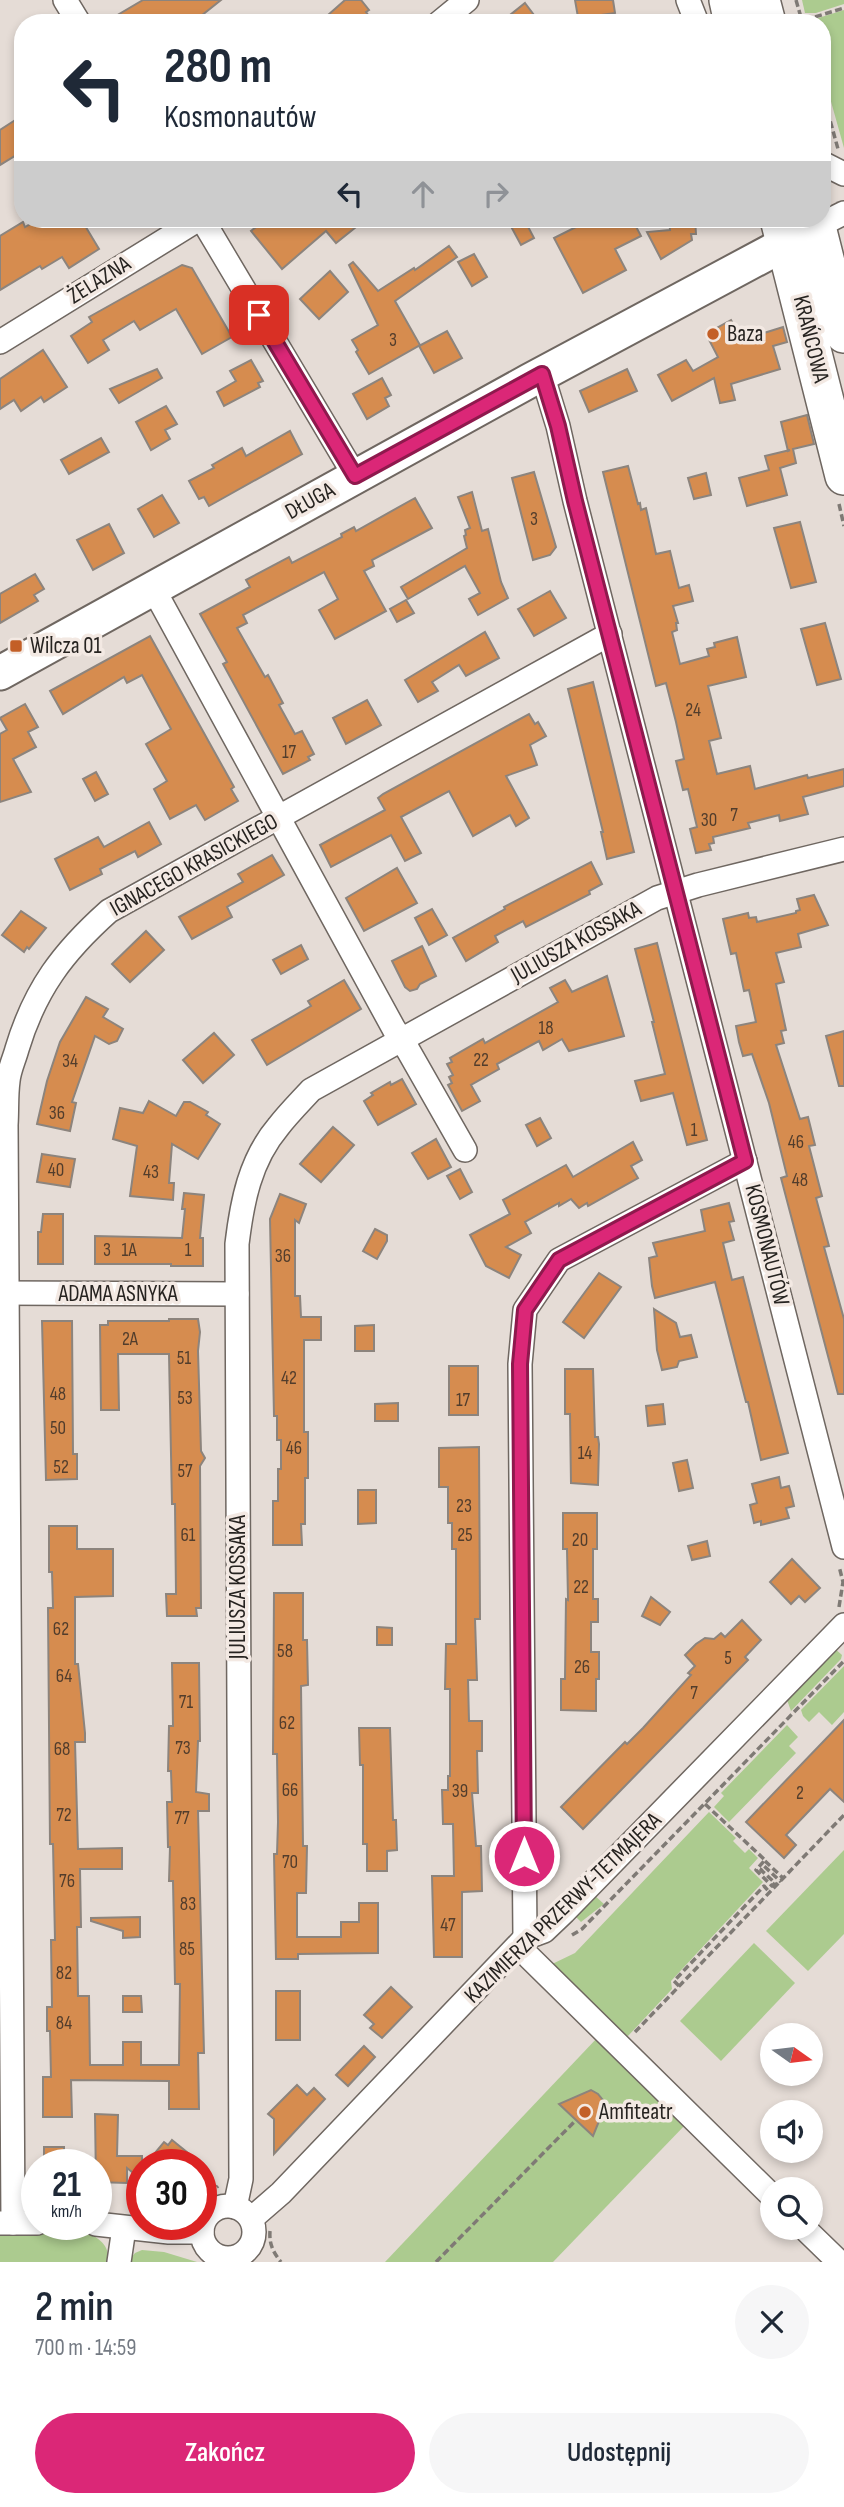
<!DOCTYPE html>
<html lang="pl">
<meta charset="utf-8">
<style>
:root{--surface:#fff;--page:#f6f6f7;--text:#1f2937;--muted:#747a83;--accent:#db2777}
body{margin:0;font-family:"Sofia Sans Condensed",sans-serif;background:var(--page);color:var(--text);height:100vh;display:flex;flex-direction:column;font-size:26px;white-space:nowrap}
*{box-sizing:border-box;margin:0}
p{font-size:23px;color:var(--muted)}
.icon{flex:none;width:38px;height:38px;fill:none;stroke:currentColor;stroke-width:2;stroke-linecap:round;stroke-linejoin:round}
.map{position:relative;height:2262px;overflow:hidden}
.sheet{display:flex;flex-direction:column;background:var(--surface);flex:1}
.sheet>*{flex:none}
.hud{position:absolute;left:14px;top:14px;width:817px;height:214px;border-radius:28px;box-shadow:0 4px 10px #0003;background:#fff;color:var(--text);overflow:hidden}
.needle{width:46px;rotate:104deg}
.tools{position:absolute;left:760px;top:2023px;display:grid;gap:14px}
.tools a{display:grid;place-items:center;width:63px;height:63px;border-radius:50%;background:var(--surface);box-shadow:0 4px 10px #0003;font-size:35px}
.speed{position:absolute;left:21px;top:2149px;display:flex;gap:14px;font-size:35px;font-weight:700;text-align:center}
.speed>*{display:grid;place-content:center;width:91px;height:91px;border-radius:50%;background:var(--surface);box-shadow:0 4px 10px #0003;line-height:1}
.speed small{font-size:18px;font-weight:400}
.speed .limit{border:10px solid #d22;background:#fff;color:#111}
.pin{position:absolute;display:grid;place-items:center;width:60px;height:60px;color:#fff;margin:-30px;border-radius:14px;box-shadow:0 4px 10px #0006}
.me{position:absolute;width:77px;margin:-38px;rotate:0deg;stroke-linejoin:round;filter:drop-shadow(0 0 5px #0008)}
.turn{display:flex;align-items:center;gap:24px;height:147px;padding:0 35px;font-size:32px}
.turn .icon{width:91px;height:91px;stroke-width:2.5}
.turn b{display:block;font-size:49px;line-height:60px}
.lanes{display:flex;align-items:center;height:66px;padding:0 35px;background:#0003;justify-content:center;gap:35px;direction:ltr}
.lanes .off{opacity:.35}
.round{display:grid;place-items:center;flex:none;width:74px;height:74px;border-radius:37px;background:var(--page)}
.overview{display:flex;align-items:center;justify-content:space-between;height:119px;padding:0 35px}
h1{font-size:42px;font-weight:600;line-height:52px}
.action{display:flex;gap:14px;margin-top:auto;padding:14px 35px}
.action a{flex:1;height:80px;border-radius:42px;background:var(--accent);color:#fff;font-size:28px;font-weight:600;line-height:80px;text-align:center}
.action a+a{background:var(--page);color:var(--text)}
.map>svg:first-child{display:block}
.green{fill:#accb8f}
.building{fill:#d68c4f;stroke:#8c847d;stroke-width:2}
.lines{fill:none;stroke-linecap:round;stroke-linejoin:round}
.street-casing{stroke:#6f6761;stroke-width:26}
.secondary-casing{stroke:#6f6761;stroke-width:37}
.primary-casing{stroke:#6f6761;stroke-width:40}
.path{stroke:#7f7a75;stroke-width:3.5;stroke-dasharray:7 3.5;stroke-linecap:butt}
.street{stroke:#fff;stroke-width:23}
.secondary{stroke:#fff;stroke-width:33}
.primary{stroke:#fff;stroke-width:37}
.route-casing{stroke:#8e194d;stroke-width:18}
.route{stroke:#db2777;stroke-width:12}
.poi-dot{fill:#c35f27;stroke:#f3e9e3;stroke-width:2.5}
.labels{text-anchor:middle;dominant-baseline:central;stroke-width:7;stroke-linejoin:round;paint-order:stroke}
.number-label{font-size:19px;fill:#523d2c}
.street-label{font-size:23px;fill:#262320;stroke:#f3e9e3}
.poi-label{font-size:23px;fill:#262320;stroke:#f3e9e3;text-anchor:start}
</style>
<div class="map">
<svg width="844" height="2262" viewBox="0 0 844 2262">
<rect width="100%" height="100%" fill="#e5dcd6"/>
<g class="green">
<path d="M802,0H844V4L816,13H805Z"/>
<path d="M844,10V148L823,73L822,23H811L815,19Z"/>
<path d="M834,1648L842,1655L841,1659L791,1711L786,1697Z"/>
<path d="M844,1666V1712L832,1725L819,1712L809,1722L803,1716L801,1710Z"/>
<path d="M787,1725L798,1737L789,1746L796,1753L729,1822L714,1807L724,1796L721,1793Z"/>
<path d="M709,1812L736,1838L733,1841L745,1853L749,1849L758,1858L749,1868L763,1882L671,1981L672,1989L628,2036L619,2033L548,1966L575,1953Z"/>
<path d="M844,1850V1934L808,1971L766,1931Z"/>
<path d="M594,1895L604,1904L581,1922L574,1915Z"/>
<path d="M754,1943L795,1983L721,2061L680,2021Z"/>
<path d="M598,2037L687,2123L553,2262H385Z"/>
<path d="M0,2234H88C101,2238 110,2248 108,2262H0Z"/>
<path d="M142,2250L164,2252L197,2262H128L135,2253Z"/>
</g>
<g class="building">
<path d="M143,0H221L201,16L206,23H104Z"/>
<path d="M345,0H361L369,10L366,12L374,23H319Z"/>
<path d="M575,0H613L615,13L595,16L594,23H579Z"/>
<path d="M525,3L540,23H500Z"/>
<path d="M23,115V151L0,165V130Z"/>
<path d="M39,219H81L99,249L69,268L62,257L42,269L40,266L0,290V236L23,222L25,227Z"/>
<path d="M266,219H366L336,243L326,231L282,269L251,231Z"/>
<path d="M507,219H524L534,238L521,245Z"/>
<path d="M592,219H632L641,236L615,249L626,270L583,293L554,238Z"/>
<path d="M669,219H695L696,234H691L692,240L661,259L647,232L670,230Z"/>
<path d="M449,246L457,257L395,301L420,345L369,374L356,352L358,350L352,340L378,325L349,265L353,262L378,291L414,268L415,270Z"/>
<path d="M474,254L487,277L472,286L458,262Z"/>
<path d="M182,265L192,268L232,337L202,354L176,309L140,330L134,321L103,340L109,350L88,363L71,336L92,322L89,317Z"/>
<path d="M330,271L348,292L319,319L300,299Z"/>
<path d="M731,320L742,340L783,327L787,342L773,346L780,369L731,384L735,400L720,403L714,378L672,401L658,375L686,360L693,371L718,357L706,334Z"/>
<path d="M447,331L462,358L434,373L419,346Z"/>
<path d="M43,350L67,387L44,402L41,397L21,411L14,400L0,409V379Z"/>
<path d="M251,360L263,381L258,383L260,387L224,406L217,392L236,381L230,371Z"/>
<path d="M157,369L162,378L119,403L110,389Z"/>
<path d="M627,369L637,391L589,412L580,391Z"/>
<path d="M382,378L391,395L385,398L389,406L367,419L353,394Z"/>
<path d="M166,406L177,424L165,430L170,439L151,450L136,422Z"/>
<path d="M807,415L814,444L793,449L796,463L780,468L787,495L747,506L739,478L769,470L765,456L790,450L788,451L781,422Z"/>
<path d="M290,431L302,454L209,506L204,497L199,499L189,481L214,468L212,465L242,448L246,456Z"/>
<path d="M101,438L109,452L69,474L61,460Z"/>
<path d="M628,466L638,504L640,503L641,510L646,508L656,554L670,551L679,588L689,585L693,601L673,606L678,623H676L677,630L672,632L680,664L709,656L707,649L715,647L714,643L737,637L746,677L708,686L721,738L709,741L717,774L750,766L755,789L807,775L808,778L844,769V786L803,797L808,814L780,821L779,815L748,823L750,828L713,837L714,843L709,844L711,850L696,853L690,829L697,827L688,789L683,790L676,761L684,759L676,722L666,683L656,686L603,472Z"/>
<path d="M534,472L556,547L550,555L533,560L512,478Z"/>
<path d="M706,473L711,495L694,499L688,478Z"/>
<path d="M472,492L482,531L488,529L501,582L508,598L478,615L469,599L480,593L465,566L408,599L401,587L467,548L464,536L466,535L465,530L470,528L458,497Z"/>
<path d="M162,495L179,523L154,537L138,509Z"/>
<path d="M415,498L432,528L372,560L374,566L364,571L386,611L335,639L319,610L338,599L324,572L243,615L247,623L237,628L265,677L268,675L283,703L279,705L295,734L302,731L314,754L308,757L310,760L283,774L223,664L227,662L200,614L250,587L246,580L289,557L292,563L342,537L341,534L354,527L356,531Z"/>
<path d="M800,522L816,582L791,588L774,528Z"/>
<path d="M109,524L124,553L93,570L77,540Z"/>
<path d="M35,574L44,589L34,595L38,601L0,623V594Z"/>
<path d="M550,591L566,618L534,636L518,609Z"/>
<path d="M406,600L414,613L397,622L390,609Z"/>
<path d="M825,623L841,679L817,685L801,629Z"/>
<path d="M485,632L499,658L466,676L459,665L432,682L438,691L418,702L405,680Z"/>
<path d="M150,636L234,787L231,789L238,801L205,820L196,805L170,819L154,789L167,781L146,744L171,729L142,675L127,683L124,677L63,714L50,691Z"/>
<path d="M593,682L634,852L607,859L601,832H603L568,689Z"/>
<path d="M367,700L381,725L346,744L333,718Z"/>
<path d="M25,704L38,727L28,732L36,747L13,759L31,792L0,802V734L7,730L0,718Z"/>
<path d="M529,714L535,724L538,722L546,736L530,745L537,765L506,776L529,818L516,826L510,815L473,836L449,791L401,817L421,853L405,861L391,835L331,867L320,845L385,810L378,798L383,794Z"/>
<path d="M96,772L108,794L95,801L83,779Z"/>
<path d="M149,822L161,844L138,857L135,851L100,869L102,874L70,890L55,859L98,837L104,847Z"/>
<path d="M272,855L284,875L227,907L232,917L192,939L179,917L243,882L238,874Z"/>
<path d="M591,862L602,884L589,891L590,894L526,927L523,921L495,936L498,942L466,961L453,938L505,909L504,907Z"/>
<path d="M397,868L417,903L364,931L346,898Z"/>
<path d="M814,895L828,925L798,934L801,947L776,953L784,982L776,984L786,1030L781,1031L784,1043L776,1045L800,1119L808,1117L815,1145L809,1146L822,1196L816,1198L829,1246L824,1247L844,1319V1394H838L781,1178L787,1176L769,1103L752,1054L743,1056L739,1042L736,1026L756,1022L749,990L744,991L736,953L731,954L723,919L748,913L749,918L756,917L757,922L796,913V911L800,910L797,899Z"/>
<path d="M432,909L447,935L429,945L415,918Z"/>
<path d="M21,911L46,928L29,949L27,947L24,952L2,935Z"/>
<path d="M146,931L164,950L130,982L112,964Z"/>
<path d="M657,943L707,1140L687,1145L673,1093L641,1101L635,1081L665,1074L652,1022H654L635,949Z"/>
<path d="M301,945L308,959L281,974L273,960Z"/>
<path d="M422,946L436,976L420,984L417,989L410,991L405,987L392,961Z"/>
<path d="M607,976L624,1036L569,1051L562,1039L543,1050L539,1041L497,1064L499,1069L471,1085L480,1101L462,1111L448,1085L452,1083L449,1077L453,1075L447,1064L452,1062L450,1058L483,1039L485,1043L558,1002L550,988L565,980L572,992Z"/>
<path d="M344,980L361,1009L267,1065L252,1040L311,1006L308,1001Z"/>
<path d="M86,997L108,1009L103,1017L123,1029L117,1041L109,1044L95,1036L72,1102L76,1103L70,1131L37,1124L47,1081L60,1042Z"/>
<path d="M844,1031V1086H839L826,1036Z"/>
<path d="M214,1033L234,1055L203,1083L183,1060Z"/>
<path d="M402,1079L416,1104L378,1125L364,1101L373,1095L371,1093L390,1082L391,1085Z"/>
<path d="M149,1101L176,1116L184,1102H190L208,1112L206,1115L220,1124L198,1159L172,1144L169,1183H174L173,1200L130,1196L137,1146L113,1139L120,1108L143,1113Z"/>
<path d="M540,1118L551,1138L537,1146L526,1125Z"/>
<path d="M333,1127L354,1145L321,1182L300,1164Z"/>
<path d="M436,1139L451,1167L428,1179L412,1153Z"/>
<path d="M633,1142L642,1160L631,1166L638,1178L588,1206L587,1203L579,1208L571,1199L559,1206V1203L525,1222L531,1233L506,1247L521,1255L509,1278L486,1266L470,1235L510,1214L503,1200L566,1165L573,1177Z"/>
<path d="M42,1154L75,1159L70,1187L37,1182Z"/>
<path d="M460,1169L472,1192L460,1199L447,1176Z"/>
<path d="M184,1193L204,1195L200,1238H203V1266H171V1264H95V1236L182,1238L185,1209H182Z"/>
<path d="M280,1194L306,1204L299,1223L295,1220V1296H300L301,1317H321V1340H304V1432H308V1478H305V1524H301L302,1545H273V1501H278V1469H281V1440H277V1416H274L270,1219Z"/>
<path d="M729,1203L734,1221L729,1222L734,1240L723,1243L732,1280L743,1277L788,1453L761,1460L748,1402H746L715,1282L655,1298L652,1286L649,1258L657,1256L653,1243L705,1231L701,1210Z"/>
<path d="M43,1214H63V1264H38V1232H41Z"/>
<path d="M375,1229L387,1235V1241L377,1259L363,1251Z"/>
<path d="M599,1273L621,1287L584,1338L563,1322Z"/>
<path d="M654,1309L676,1323L680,1337L691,1335L697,1357L679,1361L677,1367L662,1370L657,1350Z"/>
<path d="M169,1319H198L200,1332L198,1351L201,1451L205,1458L200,1466L201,1608H196L197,1616H167L166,1594H176L175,1504H172L169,1354H118L119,1410H101L100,1325H108V1321H169Z"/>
<path d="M42,1321H72L73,1454H77V1479L46,1480Z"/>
<path d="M374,1325V1351H355V1326Z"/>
<rect x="449" y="1366" width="29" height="49"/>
<path d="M565,1369H593L595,1437H598L599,1444L598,1485L571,1483L570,1414H565Z"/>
<path d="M398,1403V1421H375V1404Z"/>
<path d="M663,1404L665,1424L648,1426L646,1406Z"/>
<path d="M479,1447L480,1619H475L477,1680H468L469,1721H482V1751H477L478,1793H472L476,1846H481L482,1891L462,1892V1957H434L432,1876H454L453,1824H443L442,1790H448V1776H450V1689H445L446,1644H456V1549H452V1523H448V1487H439V1448Z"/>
<path d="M687,1460L693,1488L679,1491L673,1463Z"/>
<path d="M779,1477L781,1488L789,1486L791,1493L794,1506L786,1508L789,1518L761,1525V1521L754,1523L750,1505L757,1503L752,1484Z"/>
<path d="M358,1490H376V1523L358,1524Z"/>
<path d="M563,1513H597V1549H593V1599H598V1622H591V1652H599V1679H596V1711L561,1710V1679H565L566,1599L568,1600L567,1549H563Z"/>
<path d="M49,1526H77V1549H113V1596L75,1597V1664H78L85,1733V1742H75L78,1849L122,1848V1869H80L81,1927H77L78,1996H89L90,2065H123V2042H141V2065H179L180,1984H175L173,1881H169L170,1847H168L167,1802H172L171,1771H168L169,1726H173L172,1663H199L200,1741H198L196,1792L209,1794V1811H198L204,2053H198L199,2109H169V2081L71,2080L72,2117H43V2077H51L50,2031H47V2007H52L51,1940H55L53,1844H50L48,1608H53L52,1572H49Z"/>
<path d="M707,1541L710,1556L692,1560L688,1546Z"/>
<path d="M792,1559L820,1588L805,1602L799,1596L791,1604L770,1582Z"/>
<path d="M274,1593H303V1640H307L308,1685L301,1686L303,1846H307L306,1893H297V1937H341V1922H359V1903H378V1953L298,1954V1959H276L274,1854H277L278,1822L277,1754H273Z"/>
<path d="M651,1597L670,1612L660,1625L642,1616Z"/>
<path d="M742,1620L761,1640L745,1657L748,1660L583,1829L561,1807L625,1742L627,1744L643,1728L691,1675L688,1673L695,1666L685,1655L696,1644L705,1638L714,1639L721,1633L725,1637Z"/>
<path d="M377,1627L392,1628V1645H377Z"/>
<path d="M844,1720V1802L830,1789L786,1835L796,1845L784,1858L746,1822Z"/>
<path d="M359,1728H390L393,1820H396L397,1850L387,1851V1871H367V1844H363V1765H360Z"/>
<path d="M140,1917V1937L123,1938V1931L91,1921V1918Z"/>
<path d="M391,1987L412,2007L382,2038L370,2028L374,2024L364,2015Z"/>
<rect x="276" y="1991" width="24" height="49"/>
<path d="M123,1996H141L142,2012H123Z"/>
<path d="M364,2046L375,2057L348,2086L336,2075Z"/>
<path d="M297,2085L307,2095L314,2088L325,2099L274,2154V2119L268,2114Z"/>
<path d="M591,2090L598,2094L606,2104L593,2136L559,2104Z"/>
<path d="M95,2114L118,2115L117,2156H142V2180L127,2168V2183L96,2182Z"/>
<path d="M172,2140L188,2153L179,2165H145L164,2142L168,2145Z"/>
<rect x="44" y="2147" width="20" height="18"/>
</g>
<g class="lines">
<g class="street-casing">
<g id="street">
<path d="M65,0L79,23"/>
<path d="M688,0L697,23"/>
<path d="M439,23L467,0"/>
<path d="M822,163L844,174"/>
<path d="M202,219L355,476"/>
<path d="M816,227L844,213"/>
<path d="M0,342L199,219"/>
<path d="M542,374L558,426L575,501L844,1547"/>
<path d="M153,588L394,1029L408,1050L465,1150"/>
<path d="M0,1293L237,1294"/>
<path d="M525,1938L520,1364L525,1310L559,1260L745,1161"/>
<path d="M529,1957L772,2196"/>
<circle cx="228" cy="2232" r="26"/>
<path d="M235,2207L241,2179L237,1244C242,1202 250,1160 278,1127C288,1114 300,1102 311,1090L657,898L698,885L844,849"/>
<path d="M251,2219L281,2193L525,1938L544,1931L564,1912L844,1625"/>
<path d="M0,2223H37"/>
<path d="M13,2223L6,1125C7,1110 6,1095 8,1081C9,1070 14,1060 17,1049C35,989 63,952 109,911L610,634"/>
<path d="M96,2224L169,2232H202"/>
<path d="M804,2228L839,2262"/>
<path d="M119,2262L124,2228"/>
</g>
</g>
<g class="secondary-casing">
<path id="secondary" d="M0,673L529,381L809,231"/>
</g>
<g class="primary-casing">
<g id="primary">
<path d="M728,0L733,23"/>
<path d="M761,0L767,23"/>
<path d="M779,219L844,476"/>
<path d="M815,219L844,334"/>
</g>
</g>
<g class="path">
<path d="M796,0L802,21"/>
<path d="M795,23L844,8"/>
<path d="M822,91L838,149"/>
<path d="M822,124L828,143"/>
<path d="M839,504L844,526"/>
<path d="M839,1607L843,1582L839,1566"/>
<path d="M705,1804L765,1860L756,1870L772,1886L775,1883L761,1870L764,1866L781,1882"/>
<path d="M765,1861L784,1879"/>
<path d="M572,1935L582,1929L844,1661"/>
<path d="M679,1986L674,1981L764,1886L770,1893"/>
<path d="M635,2032L844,1815"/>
<path d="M201,2201L218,2186"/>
<path d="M270,2231C269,2244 273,2252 281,2262"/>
<path d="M436,2262L576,2120"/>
</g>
<use href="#street" class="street"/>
<use href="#secondary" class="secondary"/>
<use href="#primary" class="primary"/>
</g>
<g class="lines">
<g class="route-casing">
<path id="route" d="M259,315L355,476L542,374L558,426L575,501L745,1161L559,1260L525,1310L520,1364L524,1856"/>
</g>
<use href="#route" class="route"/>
</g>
<g class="poi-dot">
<circle cx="713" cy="334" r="7"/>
<rect x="9" y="639" width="14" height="14" rx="3.5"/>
<circle cx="585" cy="2112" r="7"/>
</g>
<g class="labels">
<g class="number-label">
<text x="393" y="340">3</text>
<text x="534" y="519">3</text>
<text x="693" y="710">24</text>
<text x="289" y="752">17</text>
<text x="734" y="815">7</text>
<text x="709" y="820">30</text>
<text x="546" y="1028">18</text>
<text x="481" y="1060">22</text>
<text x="70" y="1061">34</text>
<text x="57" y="1113">36</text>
<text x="694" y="1130">1</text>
<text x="796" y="1142">46</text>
<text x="56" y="1170">40</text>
<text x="151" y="1172">43</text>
<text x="800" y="1180">48</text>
<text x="107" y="1250">3</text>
<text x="129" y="1250">1A</text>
<text x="188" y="1250">1</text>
<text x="283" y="1256">36</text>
<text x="130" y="1339">2A</text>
<text x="184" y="1358">51</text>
<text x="289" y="1378">42</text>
<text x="58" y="1394">48</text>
<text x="185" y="1398">53</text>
<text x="463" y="1400">17</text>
<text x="58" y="1428">50</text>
<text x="294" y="1448">46</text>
<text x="585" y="1453">14</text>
<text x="61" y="1467">52</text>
<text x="185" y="1471">57</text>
<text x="464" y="1506">23</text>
<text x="188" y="1535">61</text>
<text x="465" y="1535">25</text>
<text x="580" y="1540">20</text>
<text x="581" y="1587">22</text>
<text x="61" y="1629">62</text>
<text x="285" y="1651">58</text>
<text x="728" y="1658">5</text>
<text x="582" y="1667">26</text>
<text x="64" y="1676">64</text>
<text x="694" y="1693">7</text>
<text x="186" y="1702">71</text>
<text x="287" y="1723">62</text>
<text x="183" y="1748">73</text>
<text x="62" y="1749">68</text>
<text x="290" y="1790">66</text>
<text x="460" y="1791">39</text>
<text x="800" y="1793">2</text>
<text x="64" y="1815">72</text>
<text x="182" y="1818">77</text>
<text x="290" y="1862">70</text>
<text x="67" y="1881">76</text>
<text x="188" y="1904">83</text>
<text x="448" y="1925">47</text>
<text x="187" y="1949">85</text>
<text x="64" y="1973">82</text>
<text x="64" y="2023">84</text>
</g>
<g class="street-label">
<text transform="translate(99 280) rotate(-32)">ŻELAZNA</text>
<text transform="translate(811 339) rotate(76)">KRAŃCOWA</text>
<text transform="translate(310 501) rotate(-29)">DŁUGA</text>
<text transform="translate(194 865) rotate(-29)">IGNACEGO KRASICKIEGO</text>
<text transform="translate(576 942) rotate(-29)">JULIUSZA KOSSAKA</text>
<text transform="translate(767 1245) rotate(76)">KOSMONAUTÓW</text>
<text x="118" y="1294">ADAMA ASNYKA</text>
<text transform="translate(238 1587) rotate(-90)">JULIUSZA KOSSAKA</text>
<text transform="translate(563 1908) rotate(-44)">KAZIMIERZA PRZERWY-TETMAJERA</text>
</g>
<g class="poi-label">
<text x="727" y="334">Baza</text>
<text x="30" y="646">Wilcza 01</text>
<text x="599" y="2112">Amfiteatr</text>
</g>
</g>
</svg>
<div class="tools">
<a><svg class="needle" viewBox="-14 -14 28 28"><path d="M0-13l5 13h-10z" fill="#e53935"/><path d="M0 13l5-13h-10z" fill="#747a83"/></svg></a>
<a><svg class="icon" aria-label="sound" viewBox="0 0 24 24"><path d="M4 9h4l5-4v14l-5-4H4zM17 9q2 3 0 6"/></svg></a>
<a><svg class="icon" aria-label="search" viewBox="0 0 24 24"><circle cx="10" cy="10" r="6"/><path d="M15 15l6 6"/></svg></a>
</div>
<div class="speed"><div>21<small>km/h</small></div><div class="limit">30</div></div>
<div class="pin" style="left:259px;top:315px;background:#d93025"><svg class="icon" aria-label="arrive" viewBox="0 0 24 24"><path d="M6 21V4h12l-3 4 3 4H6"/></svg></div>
<svg class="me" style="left:524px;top:1856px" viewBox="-20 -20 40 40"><circle r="17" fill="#db2777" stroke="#fff" stroke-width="3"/><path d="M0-11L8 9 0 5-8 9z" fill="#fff"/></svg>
<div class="hud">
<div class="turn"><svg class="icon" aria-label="left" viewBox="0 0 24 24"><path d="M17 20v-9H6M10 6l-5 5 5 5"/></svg><div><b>280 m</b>Kosmonautów</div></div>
<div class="lanes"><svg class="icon" aria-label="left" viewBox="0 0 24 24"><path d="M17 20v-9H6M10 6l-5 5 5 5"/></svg><svg class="icon off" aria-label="ahead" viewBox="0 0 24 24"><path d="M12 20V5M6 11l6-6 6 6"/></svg><svg class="icon off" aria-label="right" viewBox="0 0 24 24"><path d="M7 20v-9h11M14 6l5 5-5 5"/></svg></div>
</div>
</div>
<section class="sheet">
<div class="overview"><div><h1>2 min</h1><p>700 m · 14:59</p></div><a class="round"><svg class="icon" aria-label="close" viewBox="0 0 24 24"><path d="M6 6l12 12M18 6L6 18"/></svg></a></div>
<div class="action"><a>Zakończ</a><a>Udostępnij</a></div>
</section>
